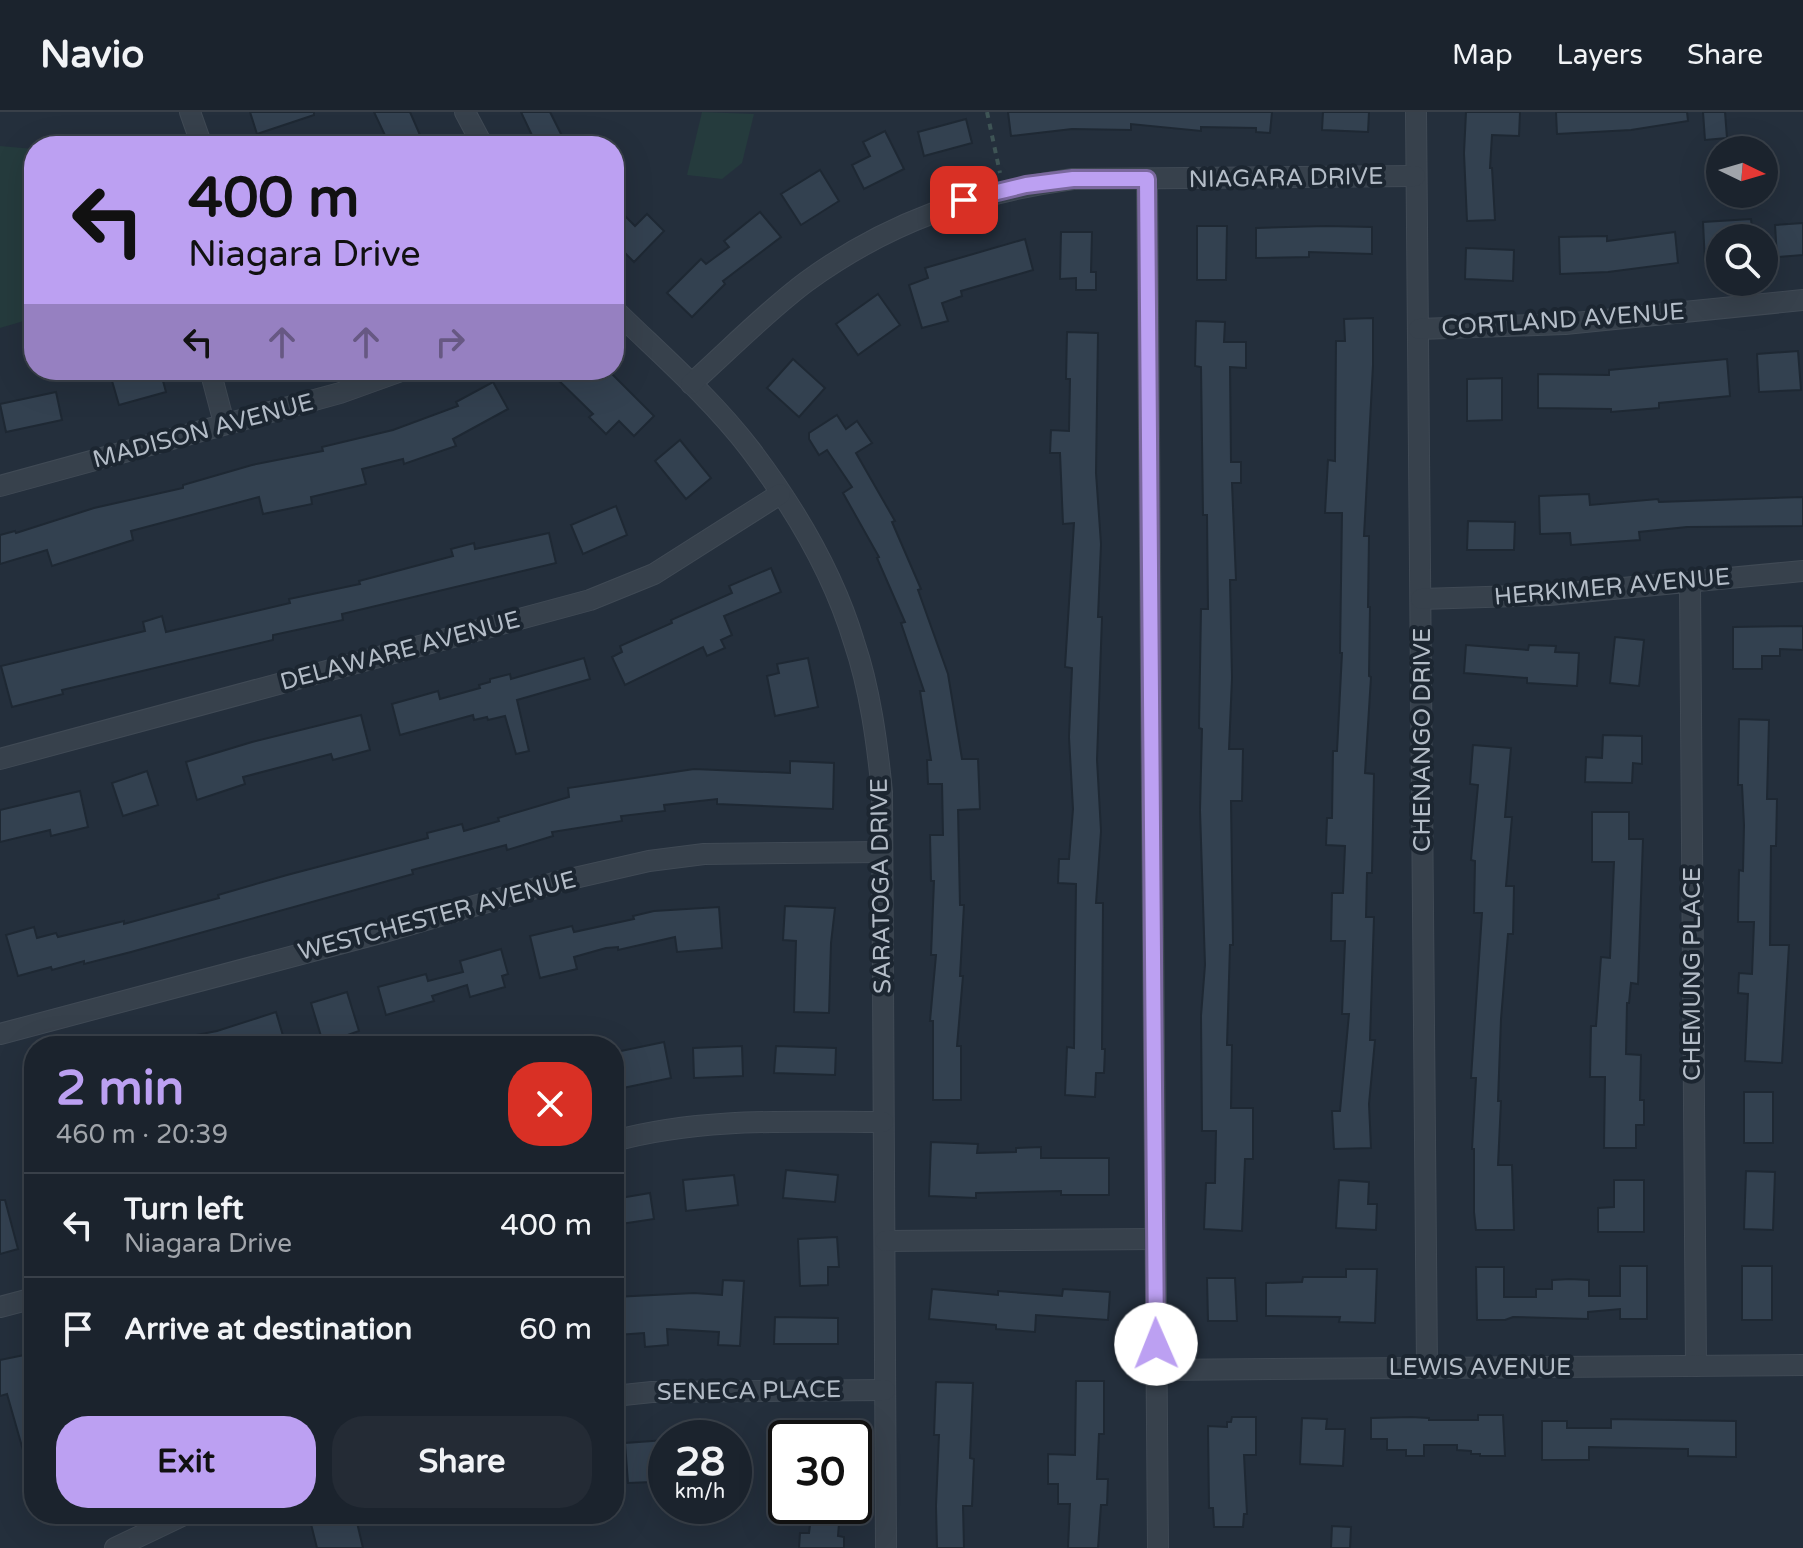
<!DOCTYPE html>
<meta charset="utf-8">
<style>
:root{--surface:#1b232d;--page:#242b35;--text:#f1f3f6;--muted:#a0a4aa;--line:#394049;--accent:#bca0f2}
body{margin:0;font-family:"Varela Round",sans-serif;background:var(--page);color:var(--text);height:100vh;display:flex;flex-direction:column;font-size:30px;white-space:nowrap}
*{box-sizing:border-box;margin:0}
p{font-size:26px;color:var(--muted)}
.icon{flex:none;width:44px;height:44px;fill:none;stroke:currentColor;stroke-width:2;stroke-linecap:round;stroke-linejoin:round}
.map{position:relative;flex:1;overflow:hidden}
.drawer{position:absolute;left:24px;top:924px;width:600px;height:488px;display:flex;flex-direction:column;background:var(--surface);border-radius:32px;box-shadow:0 8px 32px #0002,0 0 0 2px var(--line)}
.drawer>*{flex:none}
.hud{position:absolute;left:24px;top:24px;width:600px;height:244px;border-radius:32px;box-shadow:0 8px 32px #0002,0 0 0 2px var(--line);background:#bca0f2;color:#111;overflow:hidden}
.needle{width:52px;rotate:95deg}
.buttons{position:absolute;left:1706px;top:24px;display:grid;gap:16px}
.buttons a{display:grid;place-items:center;width:72px;height:72px;border-radius:50%;background:var(--surface);box-shadow:0 8px 32px #0002,0 0 0 2px var(--line);font-size:40px}
.speed{position:absolute;left:648px;top:1308px;display:flex;gap:16px;font-size:40px;font-weight:700;text-align:center}
.speed>*{display:grid;place-content:center;width:104px;height:104px;border-radius:50%;background:var(--surface);box-shadow:0 8px 32px #0002,0 0 0 2px var(--line);line-height:1}
.speed small{font-size:20px;font-weight:400}
.speed .limit{border:4px solid #111;border-radius:12px;background:#fff;color:#111}
.pin{position:absolute;display:grid;place-items:center;width:68px;height:68px;color:#fff;margin:-34px;border-radius:16px;box-shadow:0 4px 12px #0006}
.me{position:absolute;width:88px;margin:-44px;rotate:359deg;stroke-linejoin:round;filter:drop-shadow(0 0 6px #0008)}
.turn{display:flex;align-items:center;gap:28px;height:168px;padding:0 32px;font-size:36px}
.turn .icon{width:104px;height:104px;stroke-width:2.5}
.turn b{display:block;font-size:56px;line-height:68px}
.lanes{display:flex;align-items:center;height:76px;padding:0 32px;background:#0003;justify-content:center;gap:40px;direction:ltr}
.lanes .off{opacity:.35}
.round{display:grid;place-items:center;flex:none;width:84px;height:84px;border-radius:32px;background:var(--page)}
.summary{display:flex;align-items:center;justify-content:space-between;height:136px;padding:0 32px}
h1{font-size:48px;font-weight:800;line-height:60px;color:var(--accent)}
.cta{display:flex;gap:16px;margin-top:auto;padding:16px 32px}
.cta a{flex:1;height:92px;border-radius:32px;background:var(--accent);color:#111;font-size:32px;font-weight:800;line-height:92px;text-align:center}
.cta a+a{background:var(--page);color:var(--text)}
ul{padding:0;list-style:none}
li{display:flex;align-items:center;gap:24px;height:104px;padding:0 32px;border-top:2px solid var(--line)}
li div{flex:1}
li b{display:block;font-size:30px}
li em{font-style:normal}
header{display:flex;align-items:center;gap:48px;box-sizing:border-box;height:112px;padding:0 40px;background:var(--surface);border-bottom:2px solid var(--line)}
header strong{font-size:38px}
nav{display:flex;gap:44px;margin-inline-start:auto;font-size:28px}
.map>svg:first-child{display:block}
.green{fill:#253b3d}
.building{fill:#334150;stroke:#1e2833;stroke-width:2}
.lines{fill:none;stroke-linecap:round;stroke-linejoin:round}
.minor-casing{stroke:#404a55;stroke-width:22}
.path{stroke:#3e5455;stroke-width:4;stroke-dasharray:6 6;stroke-linecap:butt}
.minor{stroke:#37414c;stroke-width:20}
.route-casing{stroke:#7a689d;stroke-width:20}
.route{stroke:#bca0f2;stroke-width:14}
.labels{text-anchor:middle;dominant-baseline:central;stroke-width:8;stroke-linejoin:round;paint-order:stroke}
.street-label{font-size:24px;fill:#b3bcc7;stroke:#1c2631}
</style>
<header>
<strong>Navio</strong>
<nav><a>Map</a><a>Layers</a><a>Share</a></nav>
</header>
<div class="map">
<svg width="1803" height="1436" viewBox="0 0 1803 1436">
<rect width="100%" height="100%" fill="#242f3c"/>
<g class="green">
<path d="M702,0L754,2L742,51L722,67L687,63Z"/>
<path d="M0,34L34,37V206L0,216Z"/>
</g>
<g class="building">
<path d="M250,0H314V3L257,22Z"/>
<path d="M374,0H410L420,23L396,34H390Z"/>
<path d="M521,0H550L567,34H537Z"/>
<path d="M1008,0H1272L1270,21L1256,20V16L1201,15V19L1131,12V18L1072,17L1011,24Z"/>
<path d="M1323,0H1369L1368,20L1322,18Z"/>
<path d="M1466,0H1520L1519,24L1492,23L1490,56H1492L1495,108L1467,109L1464,41Z"/>
<path d="M1556,0H1687L1688,9L1631,18L1557,22Z"/>
<path d="M1703,0H1725L1727,26L1705,28Z"/>
<path d="M966,7L972,31L924,44L918,20Z"/>
<path d="M885,19L904,57L864,77L852,53L870,44L863,30Z"/>
<path d="M820,58L839,89L801,113L781,82Z"/>
<path d="M614,93L635,114L647,102L664,119L634,150L614,130Z"/>
<path d="M760,100L781,125L723,169L725,172L692,205L667,181L701,147L706,152L729,135L724,129Z"/>
<path d="M1751,107L1753,126H1720V150L1705,151L1703,110Z"/>
<path d="M1803,111V143L1777,145L1775,113Z"/>
<path d="M1197,114H1227L1226,168H1197Z"/>
<path d="M1326,114L1372,115V142L1309,140V145L1256,146V116Z"/>
<path d="M1061,120H1092L1091,160H1096V178H1076V166L1060,167Z"/>
<path d="M1675,120L1678,151L1608,160L1560,162L1559,125L1607,124V129Z"/>
<path d="M1025,127L1033,158L961,179L962,184L942,191L948,209L922,216L909,173L928,166L925,156Z"/>
<path d="M1466,136L1514,138L1513,169L1465,167Z"/>
<path d="M878,182L900,213L858,243L836,212Z"/>
<path d="M1373,206V253L1364,424H1369L1368,495H1370L1369,564L1371,565L1365,661L1374,662L1372,761H1367L1366,805H1374L1370,928H1375L1369,992L1371,1036L1334,1037L1332,999H1340L1349,902H1342L1345,829H1331L1332,781H1343L1345,734L1326,733L1327,706H1332L1333,639H1337L1342,541H1340L1342,401H1325L1328,348L1335,349L1336,229H1345L1344,207Z"/>
<path d="M1196,209L1225,210L1224,230H1246V256L1230,255L1231,350H1241V371H1232L1236,468H1230L1232,566L1229,637H1243L1242,689H1231L1233,833H1230L1227,933H1232L1231,996H1253V1047H1245L1242,1119L1204,1117L1206,1071H1215L1216,1019H1202L1201,904L1205,853L1200,698L1202,617L1199,616L1201,497H1208L1207,403H1203L1201,255L1195,254Z"/>
<path d="M1067,220L1098,221L1096,361L1101,432L1098,505H1102L1097,648L1101,719L1096,791H1103L1102,937H1105L1104,961H1096L1095,985L1065,983L1067,935L1074,936L1076,772L1058,771L1059,747H1069L1073,697L1069,625L1072,556L1065,555L1074,411L1063,412L1060,341H1050L1051,318L1069,319L1070,267H1066Z"/>
<path d="M1798,239L1801,278L1759,280L1757,242Z"/>
<path d="M793,247L825,276L799,305L767,276Z"/>
<path d="M1727,247L1730,284L1659,291V296L1611,300V297L1538,296V262L1609,263V258Z"/>
<path d="M126,258H160L166,280L119,293L110,262Z"/>
<path d="M548,258H608L654,304L634,324L619,309L606,322L589,305L593,302Z"/>
<path d="M1502,266V308L1467,309V267Z"/>
<path d="M493,270L508,297L453,327L456,334L404,352L403,347L362,357L366,372L311,385L312,392L263,402L259,385L131,419L133,428L52,454L47,438L0,452V423L15,419L16,421L94,396L183,376V373L252,353L323,339L322,335L393,318L458,294L456,290Z"/>
<path d="M56,280L62,308L6,320L0,292Z"/>
<path d="M837,303L846,317L857,309L872,331L856,341L895,409L892,410L921,477L918,478L948,562L962,647H978L980,697L958,698L960,793H964L960,864H963L957,934H961V988H933V909H930L936,843H931L934,769H931L930,723H943L942,672H928L927,648H931L920,579H924L901,511L905,510L877,446L879,445L843,381L852,375L827,338L819,343L809,327V321Z"/>
<path d="M680,328L711,366L686,387L655,349Z"/>
<path d="M1589,382L1590,393L1658,387L1659,390L1803,385V414L1687,415L1639,420L1640,428L1571,433L1570,421L1540,422L1539,384Z"/>
<path d="M616,394L627,423L583,442L571,413Z"/>
<path d="M1468,409L1515,410L1514,438H1467Z"/>
<path d="M549,421L556,451L342,502L343,508L273,523V528L62,578L63,582L12,595L1,554L145,519L143,510L162,504L166,520L290,491L289,487L360,472L359,469L453,444L451,437L474,431L475,437Z"/>
<path d="M771,456L781,480L724,504L732,523L721,528L725,536L707,544L703,535L625,573L612,545L622,540L620,534L672,511L671,508L732,481L729,474Z"/>
<path d="M1803,514V538L1780,537V544H1762V557H1733V515Z"/>
<path d="M1615,525L1644,528L1639,574L1610,571Z"/>
<path d="M1466,533L1528,538L1529,533L1556,534L1555,540L1579,541L1577,574L1527,571V566L1464,561Z"/>
<path d="M584,546L590,567L517,588L529,639L516,642L505,604L488,608L487,605L474,608L473,603L400,623L392,592L438,579L440,587L480,576L479,573L490,570V567L510,562L511,567Z"/>
<path d="M808,546L818,595L775,604L767,564L779,561L777,552Z"/>
<path d="M361,603L370,638L333,648L331,642L243,665L245,672L197,688L186,650L252,630Z"/>
<path d="M1739,607L1769,608L1767,687H1777L1776,734H1771L1770,833H1789L1782,951L1745,949L1748,882L1738,881L1739,861L1752,862L1754,810H1738L1739,758L1743,759L1744,713L1742,673H1738Z"/>
<path d="M1603,623L1642,624V652L1633,651L1632,671L1585,670L1586,645L1602,646Z"/>
<path d="M1473,633L1511,636L1505,705H1512L1506,774H1514L1513,822H1508L1501,907L1498,989H1501L1498,1053H1512L1514,1118H1476L1474,1100V1037H1472L1476,966H1471L1482,801H1474L1475,749L1471,748L1478,673L1470,672Z"/>
<path d="M790,649L834,651L833,697L717,692V687L664,693L665,699L621,704L622,709L552,720L553,724L507,738L506,733L412,758L413,762L131,840L84,852V849L52,858L51,855L18,864L6,823L34,815L37,826L56,821L58,825L124,809V812L219,786L218,783L287,763L428,726L427,721L462,712L464,719L499,709L498,706L569,685L568,676L694,657L790,661Z"/>
<path d="M147,659L158,693L123,704L112,671Z"/>
<path d="M80,679L88,715L51,724L50,718L0,730V698Z"/>
<path d="M1592,700H1629V727H1643L1638,872L1631,871L1629,891H1627L1626,942L1641,943L1640,988H1644V1013H1636V1036H1604L1605,965H1590L1591,914H1596L1601,845L1610,846L1614,750H1592Z"/>
<path d="M785,794L835,796L831,831L829,901L794,900L796,829L783,828Z"/>
<path d="M719,795L722,836L677,840L675,825L618,838V835L606,836L574,845L577,857L540,866L530,824L572,814L574,820L634,807L633,804L654,799Z"/>
<path d="M501,837L508,862L502,864L505,875L470,885L467,873L432,884L434,889L386,903L378,875L426,862L428,869L463,860L460,849Z"/>
<path d="M347,880L359,919L345,924L346,930L324,934L311,891Z"/>
<path d="M276,900L286,934H172L171,928L217,919Z"/>
<path d="M664,930L671,966L623,976L616,940Z"/>
<path d="M742,934L743,964L694,966L693,936Z"/>
<path d="M776,934L836,936L835,963L774,961Z"/>
<rect x="1744" y="980" width="29" height="51"/>
<path d="M931,1030L978,1032L977,1041L1016,1040V1036L1041,1035V1046H1109V1083H1061V1079L976,1081V1086L929,1084Z"/>
<path d="M786,1058L838,1063L835,1090L783,1086Z"/>
<path d="M1746,1059L1775,1060L1773,1118L1744,1117Z"/>
<path d="M734,1063L738,1093L686,1099L683,1068Z"/>
<path d="M1339,1068L1369,1070L1368,1092H1377L1376,1118L1336,1116Z"/>
<path d="M1614,1068H1644V1120H1598V1096L1614,1095Z"/>
<path d="M650,1081L654,1107L614,1113V1087Z"/>
<path d="M0,1088H5L18,1137L0,1142Z"/>
<path d="M837,1125L839,1155H828V1173L800,1174L798,1127Z"/>
<path d="M1620,1154H1647V1207H1620V1197L1588,1200V1207L1513,1205L1505,1208H1477L1476,1155H1504V1185H1536V1177H1552V1168L1570,1167L1589,1168V1184H1620Z"/>
<rect x="1742" y="1154" width="30" height="54"/>
<path d="M1346,1157H1377L1375,1211L1339,1210L1340,1205L1266,1204V1171L1302,1170L1303,1165H1346Z"/>
<path d="M1207,1166H1235L1237,1209H1208Z"/>
<path d="M723,1168L744,1169L740,1234L718,1233L719,1220L667,1217L668,1233L645,1235L644,1221L616,1223L614,1185L694,1181L722,1183Z"/>
<path d="M932,1177L998,1183V1179L1062,1184L1063,1177L1110,1180L1108,1208L1036,1203L1035,1220L996,1217V1213L929,1207Z"/>
<path d="M775,1205L838,1206V1232H774Z"/>
<path d="M34,1241V1358L29,1359L7,1282L0,1284V1248Z"/>
<path d="M1076,1269H1104V1322H1099L1097,1367H1108L1107,1393H1101L1098,1436H1068L1070,1392H1058V1372H1048V1342L1075,1343Z"/>
<path d="M936,1270L973,1271L970,1346L974,1347L972,1394H963L964,1436H937L936,1394L939,1323H934Z"/>
<path d="M1478,1303H1503L1505,1344H1480V1342H1471V1339L1457,1338V1333H1424V1344H1406V1338H1387V1327H1371V1306L1411,1305L1429,1306V1308H1478Z"/>
<path d="M1232,1305H1256V1343H1244L1247,1402H1244L1243,1415H1214L1213,1396H1209L1208,1314L1227,1315V1310H1231Z"/>
<path d="M1302,1306L1327,1307L1326,1317H1345L1343,1354L1300,1352Z"/>
<path d="M1611,1307L1736,1309V1345L1688,1344V1337L1589,1335V1348H1542V1309H1567V1316H1611Z"/>
<path d="M666,1328V1363L652,1366V1370L628,1371L625,1331Z"/>
<path d="M812,1397L840,1399L838,1424L844,1425V1436H799L800,1421H809Z"/>
<path d="M333,1402H355L363,1436H317L310,1408Z"/>
<path d="M1332,1414L1351,1415L1350,1436H1331Z"/>
</g>
<g class="lines">
<g class="minor-casing">
<g id="minor">
<path d="M190,0L202,34"/>
<path d="M465,0L483,34"/>
<path d="M1416,0L1427,1256"/>
<path d="M1147,67L1158,1436"/>
<path d="M614,197C660,242 711,286 750,337C794,395 833,460 854,530C870,577 877,630 882,680L886,1436"/>
<path d="M1419,217L1565,212L1803,188"/>
<path d="M210,258L224,311"/>
<path d="M691,272C729,238 766,200 806,170C888,110 973,81 1073,67L1415,64"/>
<path d="M0,374L340,281L404,258"/>
<path d="M1690,470L1696,1254"/>
<path d="M1421,487L1549,483L1803,459"/>
<path d="M0,647L590,488L654,462L780,382"/>
<path d="M0,922L384,820L557,770L649,749L704,742L881,740"/>
<path d="M614,1029C702,1005 792,1010 883,1010"/>
<path d="M885,1129L1155,1127"/>
<path d="M0,1195L34,1186"/>
<path d="M1156,1258L1803,1253"/>
<path d="M614,1284L652,1280L885,1278"/>
<path d="M115,1436L186,1402"/>
</g>
</g>
<path class="path" d="M987,0L1000,61"/>
<use href="#minor" class="minor"/>
</g>
<g class="lines">
<g class="route-casing">
<path id="route" d="M964,88L1026,73L1073,67H1147L1156,1232"/>
</g>
<use href="#route" class="route"/>
</g>
<g class="labels">
<g class="street-label">
<text transform="translate(1286 66) rotate(-1)">NIAGARA DRIVE</text>
<text transform="translate(1563 208) rotate(-4)">CORTLAND AVENUE</text>
<text transform="translate(203 319) rotate(-15)">MADISON AVENUE</text>
<text transform="translate(1612 475) rotate(-5)">HERKIMER AVENUE</text>
<text transform="translate(400 539) rotate(-15)">DELAWARE AVENUE</text>
<text transform="translate(1422 628) rotate(-90)">CHENANGO DRIVE</text>
<text transform="translate(881 774) rotate(-91)">SARATOGA DRIVE</text>
<text transform="translate(437 804) rotate(-15)">WESTCHESTER AVENUE</text>
<text transform="translate(1692 862) rotate(-90)">CHEMUNG PLACE</text>
<text x="1480" y="1255">LEWIS AVENUE</text>
<text transform="translate(749 1279) rotate(-1)">SENECA PLACE</text>
</g>
</g>
</svg>
<div class="buttons">
<a><svg class="needle" viewBox="-14 -14 28 28"><path d="M0-13l5 13h-10z" fill="#e53935"/><path d="M0 13l5-13h-10z" fill="#a0a4aa"/></svg></a>
<a><svg class="icon" aria-label="search" viewBox="0 0 24 24"><circle cx="10" cy="10" r="6"/><path d="M15 15l6 6"/></svg></a>
</div>
<div class="speed"><div>28<small>km/h</small></div><div class="limit">30</div></div>
<div class="pin" style="left:964px;top:88px;background:#d93025"><svg class="icon" aria-label="arrive" viewBox="0 0 24 24"><path d="M6 21V4h12l-3 4 3 4H6"/></svg></div>
<svg class="me" style="left:1156px;top:1232px" viewBox="-20 -20 40 40"><circle r="19" fill="#fff"/><path d="M0-13L10 11 0 6-10 11z" fill="#bca0f2"/></svg>
<div class="hud">
<div class="turn"><svg class="icon" aria-label="left" viewBox="0 0 24 24"><path d="M17 20v-9H6M10 6l-5 5 5 5"/></svg><div><b>400 m</b>Niagara Drive</div></div>
<div class="lanes"><svg class="icon" aria-label="left" viewBox="0 0 24 24"><path d="M17 20v-9H6M10 6l-5 5 5 5"/></svg><svg class="icon off" aria-label="ahead" viewBox="0 0 24 24"><path d="M12 20V5M6 11l6-6 6 6"/></svg><svg class="icon off" aria-label="ahead" viewBox="0 0 24 24"><path d="M12 20V5M6 11l6-6 6 6"/></svg><svg class="icon off" aria-label="right" viewBox="0 0 24 24"><path d="M7 20v-9h11M14 6l5 5-5 5"/></svg></div>
</div>
<section class="drawer">
<div class="summary"><div><h1>2 min</h1><p>460 m · 20:39</p></div><a class="round" style="background:#d93025;color:#fff"><svg class="icon" aria-label="close" viewBox="0 0 24 24"><path d="M6 6l12 12M18 6L6 18"/></svg></a></div>
<ul>
<li><svg class="icon" aria-label="left" viewBox="0 0 24 24"><path d="M17 20v-9H6M10 6l-5 5 5 5"/></svg><div><b>Turn left</b><p>Niagara Drive</p></div><em>400 m</em></li>
<li><svg class="icon" aria-label="arrive" viewBox="0 0 24 24"><path d="M6 21V4h12l-3 4 3 4H6"/></svg><div><b>Arrive at destination</b></div><em>60 m</em></li>
</ul>
<div class="cta"><a>Exit</a><a>Share</a></div>
</section>
</div>
